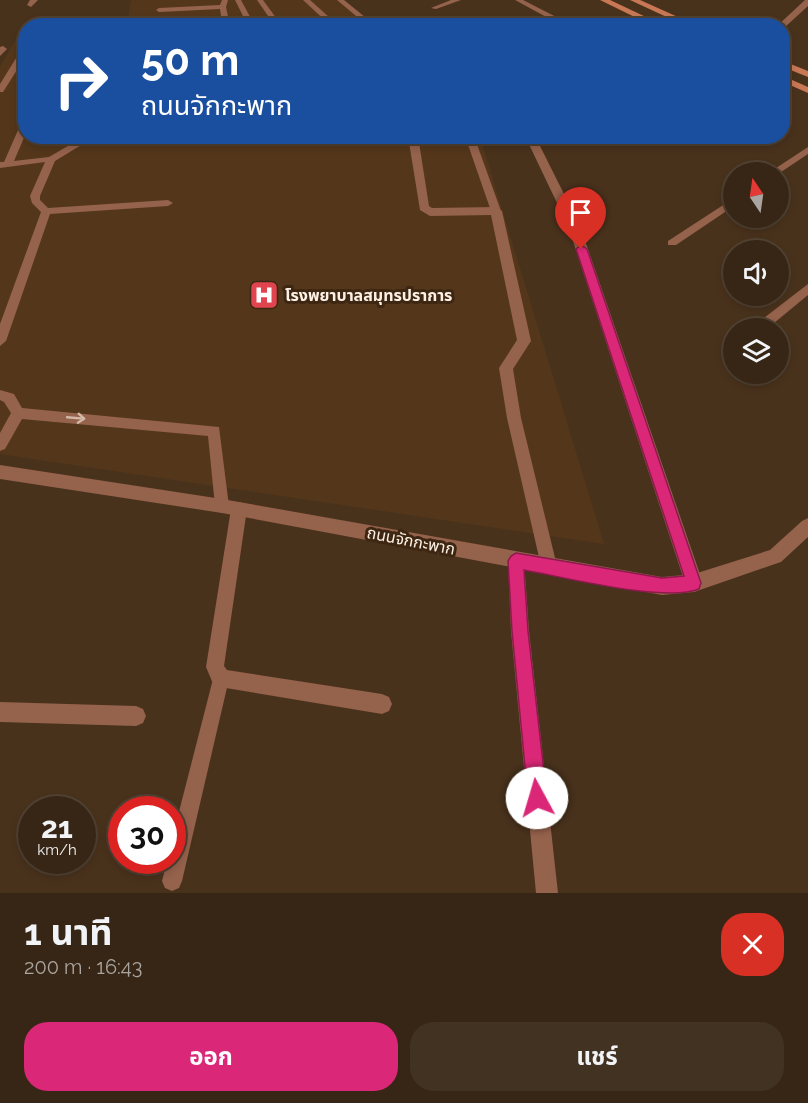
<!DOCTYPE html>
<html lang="th">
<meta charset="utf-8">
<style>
:root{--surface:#372615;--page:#423222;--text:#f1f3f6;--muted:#aaa5a0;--line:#514334;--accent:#db2777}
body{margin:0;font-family:Raleway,"Noto Sans Thai",sans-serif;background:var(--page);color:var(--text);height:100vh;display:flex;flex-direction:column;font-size:22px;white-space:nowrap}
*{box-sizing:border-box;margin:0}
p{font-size:20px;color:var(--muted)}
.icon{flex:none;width:33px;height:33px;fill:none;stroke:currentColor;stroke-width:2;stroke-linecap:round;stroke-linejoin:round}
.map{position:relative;height:893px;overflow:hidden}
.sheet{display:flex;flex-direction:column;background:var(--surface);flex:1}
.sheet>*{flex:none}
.banner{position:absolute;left:18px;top:18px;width:772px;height:126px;border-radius:24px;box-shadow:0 3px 9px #0003,0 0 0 2px var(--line);background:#1a4fa0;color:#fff;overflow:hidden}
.needle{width:39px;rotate:347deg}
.buttons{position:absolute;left:723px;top:162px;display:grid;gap:12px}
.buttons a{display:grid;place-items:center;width:66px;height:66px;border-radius:50%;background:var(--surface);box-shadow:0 3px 9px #0003,0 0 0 2px var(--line);font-size:30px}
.speed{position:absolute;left:18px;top:796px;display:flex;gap:12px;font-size:30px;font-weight:700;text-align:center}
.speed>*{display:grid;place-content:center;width:78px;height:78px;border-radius:50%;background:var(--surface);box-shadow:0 3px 9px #0003,0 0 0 2px var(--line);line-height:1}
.speed small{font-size:15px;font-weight:400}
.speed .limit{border:9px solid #d22;background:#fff;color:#111}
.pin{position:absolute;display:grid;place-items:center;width:51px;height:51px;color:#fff;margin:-62px -26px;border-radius:50% 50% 50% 0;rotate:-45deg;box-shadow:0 0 6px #0007}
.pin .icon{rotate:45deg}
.me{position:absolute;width:66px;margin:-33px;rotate:354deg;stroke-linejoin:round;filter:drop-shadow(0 0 4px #0008)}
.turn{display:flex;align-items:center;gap:21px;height:126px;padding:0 24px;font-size:27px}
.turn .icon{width:78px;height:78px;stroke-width:2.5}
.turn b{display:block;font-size:42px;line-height:51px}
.round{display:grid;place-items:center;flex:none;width:63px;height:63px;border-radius:24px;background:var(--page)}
.head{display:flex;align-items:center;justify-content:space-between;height:102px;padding:0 24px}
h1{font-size:36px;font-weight:700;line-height:45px}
.button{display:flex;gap:12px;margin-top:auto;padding:12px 24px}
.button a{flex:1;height:69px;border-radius:24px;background:var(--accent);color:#fff;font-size:24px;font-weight:700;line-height:69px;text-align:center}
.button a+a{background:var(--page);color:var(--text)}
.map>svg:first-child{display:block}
.built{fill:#54371b}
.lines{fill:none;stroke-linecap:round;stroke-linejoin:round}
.service{fill:#95624c;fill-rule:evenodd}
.minor{fill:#95624c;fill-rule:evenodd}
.tertiary{fill:#95624c;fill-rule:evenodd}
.secondary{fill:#c87855;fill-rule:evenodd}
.oneway{stroke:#d3b8a8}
.route{fill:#db2777;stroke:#8e194d;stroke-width:1.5}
.labels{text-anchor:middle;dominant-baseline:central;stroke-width:6;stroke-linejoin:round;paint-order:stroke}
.poi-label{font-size:16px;font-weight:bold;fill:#fdf1e6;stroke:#3e2712;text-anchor:start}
.street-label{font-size:16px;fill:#fdf1e6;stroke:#3e2712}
</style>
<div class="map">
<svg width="808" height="893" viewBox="0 0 808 893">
<rect width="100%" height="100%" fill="#49321c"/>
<g class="built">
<path d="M131,0H338L375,26H127Z"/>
<path d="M19,34H25L26,136L480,137L604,544L0,454V67Z"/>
</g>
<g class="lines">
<g class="service">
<path d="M222,0H228L226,7L230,26H204L222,22L220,9L159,12L156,10L159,8L220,5Z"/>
<path d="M235,0H241L255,26H248Z"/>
<path d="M257,0H263L282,26H275Z"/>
<path d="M303,0H310L339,26H331Z"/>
<path d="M337,0H344L376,26H368Z"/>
<path d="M451,0H461L436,9L431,8Z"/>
<path d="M515,0H523L568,23L561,25Z"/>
<path d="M23,47H26V56L3,92H0V84Z"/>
<path d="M23,119H26V133L14,161L49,157L85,136H96L55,161L40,196V200L48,208L168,200L173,203L168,206L50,214L6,341L0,346V324L41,212L32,203L30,196L45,162L0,168V162H4Z"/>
<path d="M465,136H474L501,211L500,213L496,214L491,211Z"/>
<path d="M808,147V154L778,174L770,172Z"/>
<path d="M734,198V206L676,245H668V241Z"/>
<path d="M0,390L14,394L22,408L219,427L229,506L227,511L222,513L217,511L215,506L208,436L22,419L5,449L0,451V433L11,413L4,402L0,400Z"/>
<path d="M221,671L227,673L229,679L182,881L179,888L172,891L165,888L162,881L167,861H172V839L213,679L215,673Z"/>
</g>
<g class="minor">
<path d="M30,0H38L31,7L27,5Z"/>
<path d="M805,0H808V6L784,28L783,26H777Z"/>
<path d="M3,46L7,49L0,56V47Z"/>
<path d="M408,136H418L429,206L432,208L496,207L502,211L531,341L513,369L521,418L557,566L555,572L549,574L543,572L541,566L507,418L499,368L517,340L491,215L430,216L420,210Z"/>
<path d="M525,136H535L580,226L703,583L700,589L694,592L688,589L685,583L568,226Z"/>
<path d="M808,284V295L768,328H754L755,325Z"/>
<path d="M239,502L245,504L247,509L224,666L227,670L382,694L389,697L392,704L389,711L382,714L214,686L206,667L231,509L233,504Z"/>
<path d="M516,553L522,555L524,561L529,631L558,893H536L511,631L508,561L510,555Z"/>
<path d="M0,702L136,706L143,709L146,716L143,723L136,726L0,722Z"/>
</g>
<path class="tertiary" d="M0,465L222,499L662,577L694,574L770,550L802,521L808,518V537L781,562L775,564L694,592L662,595L222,513L0,479Z"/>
<g class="secondary">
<path d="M600,0H610L665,26H653Z"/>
<path d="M630,0H640L698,26H686Z"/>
<path d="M783,61L808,71V77L783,67Z"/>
<path d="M783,76L808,87V93L783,82Z"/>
</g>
</g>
<defs><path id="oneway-shaft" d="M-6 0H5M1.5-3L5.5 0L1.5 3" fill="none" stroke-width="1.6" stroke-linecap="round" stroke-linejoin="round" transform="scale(1.5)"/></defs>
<use class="oneway" href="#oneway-shaft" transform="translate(76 418) rotate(5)"/>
<path class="route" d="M581,245L587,249L701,583L699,589C665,603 564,577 524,570L528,631L547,798L544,804L537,807L531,804L528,798L512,631L508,561L511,556L516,553L662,578L684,576L576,249Z"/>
<defs>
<g id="hospital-square" transform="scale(1.5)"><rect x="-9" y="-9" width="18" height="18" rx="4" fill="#e0444e" stroke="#3e2712"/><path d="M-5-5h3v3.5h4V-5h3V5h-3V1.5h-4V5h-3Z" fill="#fff"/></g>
</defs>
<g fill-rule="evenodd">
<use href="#hospital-square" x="264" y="295"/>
</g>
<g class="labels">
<g class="poi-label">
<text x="285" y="295">โรงพยาบาลสมุทรปราการ</text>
</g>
<g class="street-label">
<text transform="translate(411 541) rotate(11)">ถนนจักกะพาก</text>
</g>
</g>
</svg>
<div class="buttons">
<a><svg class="needle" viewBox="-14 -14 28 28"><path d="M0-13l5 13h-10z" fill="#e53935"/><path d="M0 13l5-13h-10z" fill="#aaa5a0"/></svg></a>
<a><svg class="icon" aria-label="sound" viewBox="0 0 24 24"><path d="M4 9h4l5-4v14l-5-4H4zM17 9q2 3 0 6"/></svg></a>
<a><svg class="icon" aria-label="layers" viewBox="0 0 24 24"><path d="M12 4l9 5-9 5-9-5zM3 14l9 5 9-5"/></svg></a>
</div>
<div class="speed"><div>21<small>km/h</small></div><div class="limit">30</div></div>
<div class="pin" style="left:581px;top:249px;background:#d93025"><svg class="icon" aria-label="arrive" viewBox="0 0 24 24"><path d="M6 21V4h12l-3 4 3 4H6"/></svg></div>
<svg class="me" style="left:537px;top:798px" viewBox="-20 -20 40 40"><circle r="19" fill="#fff"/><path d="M0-13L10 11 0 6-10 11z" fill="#db2777"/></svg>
<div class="banner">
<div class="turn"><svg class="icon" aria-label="right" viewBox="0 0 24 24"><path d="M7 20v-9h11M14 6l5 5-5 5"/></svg><div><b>50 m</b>ถนนจักกะพาก</div></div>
</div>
</div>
<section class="sheet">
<div class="head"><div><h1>1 นาที</h1><p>200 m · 16:43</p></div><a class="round" style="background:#d93025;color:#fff"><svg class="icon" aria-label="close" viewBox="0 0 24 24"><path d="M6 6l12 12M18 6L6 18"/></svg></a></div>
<div class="button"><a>ออก</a><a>แชร์</a></div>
</section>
